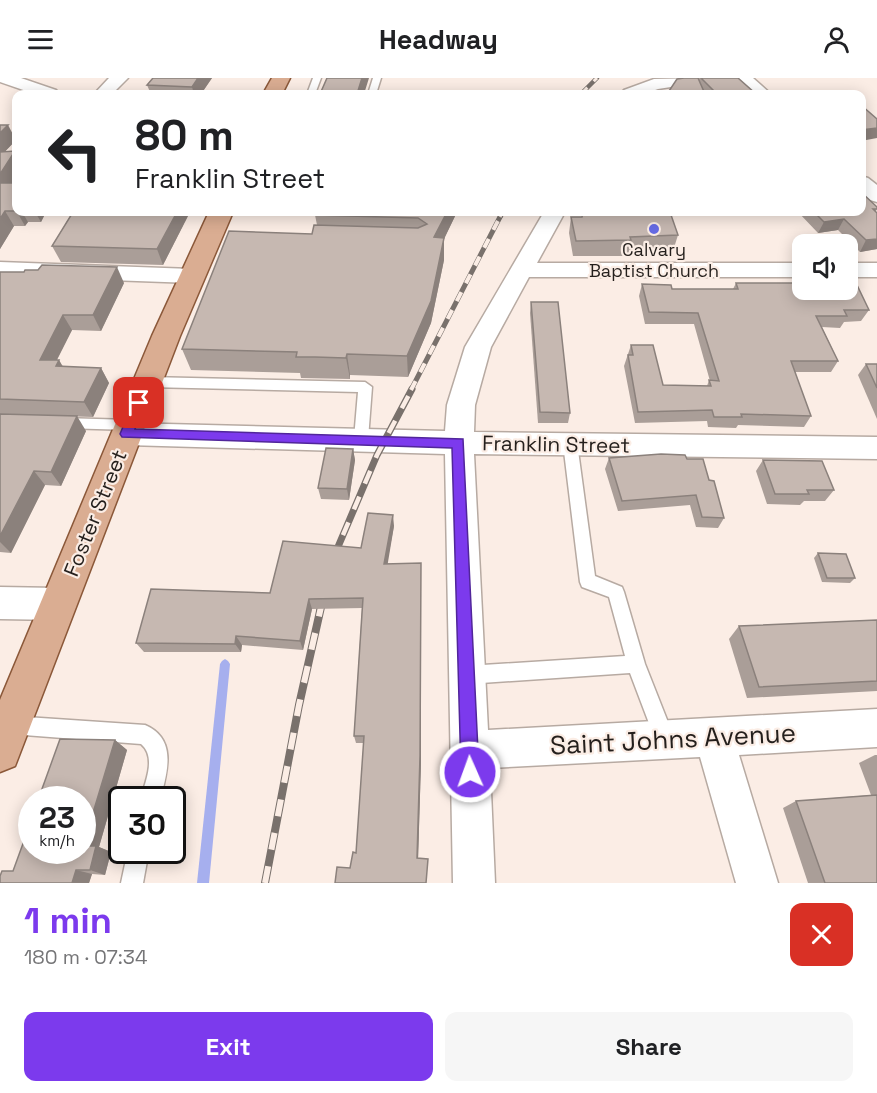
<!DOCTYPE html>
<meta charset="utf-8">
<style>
:root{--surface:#fff;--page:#f6f6f6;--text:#202124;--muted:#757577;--accent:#7c3aed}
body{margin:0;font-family:"Space Grotesk",sans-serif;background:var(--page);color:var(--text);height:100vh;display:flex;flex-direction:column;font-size:22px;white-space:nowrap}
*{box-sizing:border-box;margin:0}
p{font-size:20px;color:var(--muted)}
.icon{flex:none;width:33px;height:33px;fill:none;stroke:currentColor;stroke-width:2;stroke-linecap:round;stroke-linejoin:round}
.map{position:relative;height:805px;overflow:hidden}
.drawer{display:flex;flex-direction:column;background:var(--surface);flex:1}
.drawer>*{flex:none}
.top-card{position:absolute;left:12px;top:12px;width:854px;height:126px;border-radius:12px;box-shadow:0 3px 15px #0003;background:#fff;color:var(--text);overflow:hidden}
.fabs{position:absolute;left:792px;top:156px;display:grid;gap:12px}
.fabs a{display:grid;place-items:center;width:66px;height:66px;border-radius:12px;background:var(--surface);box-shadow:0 3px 15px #0003;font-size:30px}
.speed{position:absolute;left:18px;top:708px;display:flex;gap:12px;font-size:30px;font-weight:700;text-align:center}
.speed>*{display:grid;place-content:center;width:78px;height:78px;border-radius:50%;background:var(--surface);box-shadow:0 3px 15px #0003;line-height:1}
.speed small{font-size:15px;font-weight:400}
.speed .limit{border:3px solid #111;border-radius:9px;background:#fff;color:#111}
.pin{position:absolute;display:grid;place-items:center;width:51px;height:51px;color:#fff;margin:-26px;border-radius:12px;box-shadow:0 3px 9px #0006}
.me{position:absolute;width:66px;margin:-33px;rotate:358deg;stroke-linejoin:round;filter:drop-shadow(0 0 4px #0008)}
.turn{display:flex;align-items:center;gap:21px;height:126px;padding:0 24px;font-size:27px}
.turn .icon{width:78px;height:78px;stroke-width:2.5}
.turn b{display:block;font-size:42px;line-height:51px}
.round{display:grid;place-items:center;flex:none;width:63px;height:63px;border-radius:12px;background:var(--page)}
.head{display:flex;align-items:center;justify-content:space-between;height:102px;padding:0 24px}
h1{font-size:36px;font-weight:700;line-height:45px;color:var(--accent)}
.cta{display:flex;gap:12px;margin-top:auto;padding:12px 24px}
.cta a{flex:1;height:69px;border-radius:12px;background:var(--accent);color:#fff;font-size:24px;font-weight:700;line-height:69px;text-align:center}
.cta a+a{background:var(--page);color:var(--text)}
header{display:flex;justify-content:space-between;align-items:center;height:78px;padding:0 24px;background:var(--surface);font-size:27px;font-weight:700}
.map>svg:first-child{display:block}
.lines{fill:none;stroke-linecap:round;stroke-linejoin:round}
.stream{fill:#a6afee;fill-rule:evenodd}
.lane-casing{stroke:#b7aaa2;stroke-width:3}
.street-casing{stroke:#b7aaa2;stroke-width:3}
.primary-casing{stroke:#8b5839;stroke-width:3}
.lane{fill:#fff;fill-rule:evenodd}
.street{fill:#fff;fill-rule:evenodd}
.primary{fill:#daad92;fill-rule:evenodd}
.rail-far3-casing{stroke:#79716c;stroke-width:4.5}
.rail-far2-casing{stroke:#79716c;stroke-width:5}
.rail-far1-casing{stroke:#79716c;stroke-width:7}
.rail-casing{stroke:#79716c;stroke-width:8}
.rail-far3{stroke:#fbede5;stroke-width:3;stroke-dasharray:9;stroke-linecap:butt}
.rail-far2{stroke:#fbede5;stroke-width:4;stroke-dasharray:10;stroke-linecap:butt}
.rail-far1{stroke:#fbede5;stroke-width:4.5;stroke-dasharray:14;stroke-linecap:butt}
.rail{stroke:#fbede5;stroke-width:6;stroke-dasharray:17;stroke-linecap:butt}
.wall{fill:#aa9e98}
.shaded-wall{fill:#8b817c}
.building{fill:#c6b8b1;stroke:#8b817c;stroke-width:1.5}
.route{fill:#7c3aed;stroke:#51269a;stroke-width:1.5}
.poi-dot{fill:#666be4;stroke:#fbede5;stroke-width:2}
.labels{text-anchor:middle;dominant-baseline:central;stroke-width:4.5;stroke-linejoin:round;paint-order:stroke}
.far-poi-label{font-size:18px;fill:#241f1c;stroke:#fbede5}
.street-label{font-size:21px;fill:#241f1c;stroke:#fbede5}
.near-street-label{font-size:26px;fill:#241f1c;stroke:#fbede5}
</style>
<header><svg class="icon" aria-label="menu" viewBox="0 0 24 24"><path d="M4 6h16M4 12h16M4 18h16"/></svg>Headway<svg class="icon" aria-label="person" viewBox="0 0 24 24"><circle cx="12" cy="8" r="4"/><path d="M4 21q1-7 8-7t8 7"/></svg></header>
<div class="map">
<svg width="877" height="805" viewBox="0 0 877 805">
<rect width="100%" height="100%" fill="#fbede5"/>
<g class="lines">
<path class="stream" d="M225,581L228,583L230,586L209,805H197L220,586L222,583Z"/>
<g class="lane-casing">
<g id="lane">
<path d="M313,0H321L315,16H307Z"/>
<path d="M373,0H381L376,16H368Z"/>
<path d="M148,299L365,304L372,309L368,361L366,365H356L354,361L358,314L148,309L141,304Z"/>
<path d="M62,340L131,342L138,347L131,352L62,350L55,345Z"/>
<path d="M570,359L575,361L577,365L595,498L622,509L624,514L645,586L675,662L672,669L665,672L658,669L630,595L467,606L461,603L458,597L461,591L467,588L625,578L609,519L582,509L580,504L563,365L565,361Z"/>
<path d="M11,638L145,647C178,661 167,695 160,722H140C145,705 157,679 141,666L11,656L4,654L2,647L4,640Z"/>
<path d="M128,772H149L143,805H121Z"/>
</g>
</g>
<g class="street-casing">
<g id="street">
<path d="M0,0H21L56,12L59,16H35L0,4Z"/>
<path d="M109,0H128L112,16H94Z"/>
<path d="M706,0L703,4L658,11L644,16H621L624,12L654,1Z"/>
<path d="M734,0H753L771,16H752Z"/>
<path d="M861,98L868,100L877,107V124L870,122L861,115Z"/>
<path d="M544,134H565L537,185H802V199H529L491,269L475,327L474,354L877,359V381L474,376L488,652L877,631V669L739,677L778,805H736L700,679L490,690L495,805H453L445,376L127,367L117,364L113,356L117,348L127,345L445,353L447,327L465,269Z"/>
<path d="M0,184L192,191L200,193L204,198L200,203L192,205L0,198Z"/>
<rect x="848" y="185" width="29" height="14"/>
<path d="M0,509L58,510L70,515L75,526L70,537L58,542L0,541Z"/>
</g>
</g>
<g class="primary-casing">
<g id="primary">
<path d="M272,0H290L282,16H263Z"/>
<path d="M209,134H233L180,258L15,688L0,694V622L152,258Z"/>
</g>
</g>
<use href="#lane" class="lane"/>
<use href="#street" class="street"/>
<use href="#primary" class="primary"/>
<g class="rail-far3-casing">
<g id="rail-far3">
<path d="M581,16L597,0"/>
<path d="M500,139L503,134"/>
</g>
</g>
<g class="rail-far2-casing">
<path id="rail-far2" d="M411,312L501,137"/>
</g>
<g class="rail-far1-casing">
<g id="rail-far1">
<path d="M332,483L377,377L412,311"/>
<path d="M320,531L324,515"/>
</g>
</g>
<g class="rail-casing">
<path id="rail" d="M265,805L299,627L321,529"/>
</g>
<use href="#rail-far3" class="rail-far3"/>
<use href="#rail-far2" class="rail-far2"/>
<use href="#rail-far1" class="rail-far1"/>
<use href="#rail" class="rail"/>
</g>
<g class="wall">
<path d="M153,0H212L201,16H151L147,7Z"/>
<path d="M684,0H738L756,16H667Z"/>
<path d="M0,47L16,62L5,73L12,105H16V134H46L41,144H28L25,148H14L0,171Z"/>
<path d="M877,129L876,134L877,135V171L860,174L838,152L818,155L798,134H861Z"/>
<path d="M73,134H190L163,187L61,184L52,168Z"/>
<path d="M316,134H457L444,161V182L431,245L408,299L350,297V301L301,300L300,295L191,292L182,271L312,156L317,147L315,137Z"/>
<path d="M571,139H582L678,157L673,173L627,175V178H573L569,155Z"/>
<path d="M0,194L124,205L101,253L72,252L57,282H59L62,289L101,290L109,305L93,339L0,336Z"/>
<path d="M736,205L869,232L861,243L844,244L840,250L822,249L838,283L831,294H795L811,338L804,349L738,347L736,350L708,349L707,343L635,345L624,288L631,267L663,307L707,308L709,302L710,303L694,246H645L639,218L642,206L672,211H733Z"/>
<path d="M531,224L570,335L568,345H538L530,235Z"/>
<path d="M866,286H877V341L858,297Z"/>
<path d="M0,336L86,353L61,408L45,407L11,475L0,474Z"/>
<path d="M353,371L355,382L349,422L321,421L318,410Z"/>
<path d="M609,380L687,381L709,402L724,440L718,450L696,449L690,427L618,433L605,391Z"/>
<path d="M763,382L834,412L825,423H804L800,427L767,426L756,393Z"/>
<path d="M394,448L387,485L421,495V684L418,780L428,785L350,790L356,775L364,665H356L354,658L362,530L312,531L303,572L242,567L241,574H144L136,565L270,515L361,470Z"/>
<path d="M818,475L855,500L850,505L822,504L814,480Z"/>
<path d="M877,542V613L747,620L729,561L739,548Z"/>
<path d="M115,662L127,672L99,769L111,774L105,797L92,796L89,805H0L13,793Z"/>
<path d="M875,677H877V805H808L783,730L796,723L871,717L859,685Z"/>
</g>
<g class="shaded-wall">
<path d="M198,0H212L201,16H194L192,9Z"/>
<path d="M362,0H369L364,16H357Z"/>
<path d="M8,47L16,62L0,79V55Z"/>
<path d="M877,50V60L861,63V52Z"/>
<path d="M15,73L16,77V98L3,120L0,114V96Z"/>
<path d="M5,133L14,148L0,171V141Z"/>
<path d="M17,134H22L28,144L25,148Z"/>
<path d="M35,134H46L41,144Z"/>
<path d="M177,134H190L163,187L157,171Z"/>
<path d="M447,134H457L444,161V182L431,245L408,299L407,278L434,159Z"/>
<path d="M844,141L838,152L818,155L824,144Z"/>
<path d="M877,161V171L860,174L866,162Z"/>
<path d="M117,189L124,205L101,253L93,237Z"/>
<path d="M63,237L72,252L49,297L40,282Z"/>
<path d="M347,276L350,297V301L346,280Z"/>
<path d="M59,282L68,297L56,288Z"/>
<path d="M101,290L109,305L93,339L84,324Z"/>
<path d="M77,338L86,353L61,408L51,394Z"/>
<path d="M353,371L355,382L349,422L347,411Z"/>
<path d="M34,393L45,407L11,475L0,464V458Z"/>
<path d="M393,437L394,448L386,496L384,486Z"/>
<path d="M421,485V684L418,784L417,780Z"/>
<path d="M309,521L312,531L303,572L300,563Z"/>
<path d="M236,558L242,567L241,574L235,566Z"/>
<path d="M115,662L127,672L99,769L111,774L105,797L90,792L83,768Z"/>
<path d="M76,792L92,796L89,805H72Z"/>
</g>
<g class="building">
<path d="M153,0H198L192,9L147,7Z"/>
<path d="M327,0H362L357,16H320Z"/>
<path d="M684,0H698L705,16H667L677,1Z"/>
<path d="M701,0H738L756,16H717Z"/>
<path d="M861,27L877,41V50L861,52Z"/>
<path d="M0,47H8L0,55Z"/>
<path d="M15,73L0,96V74Z"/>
<path d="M0,105H16V133H5L0,141Z"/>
<path d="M861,114L877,129V131H873L877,135V161L866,162L844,141L824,144L814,134H861Z"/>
<path d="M73,134H177L157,171L52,168Z"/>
<path d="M316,134H447L434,159L444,160L431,223L407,278L347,276L346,280L315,279H296L297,274L182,271L229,153L312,156L314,147L418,150L427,146L418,140L315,137Z"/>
<path d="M583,134H670L678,157L630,159L631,162L576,163L571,139H582Z"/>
<path d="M42,187L117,189L93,237H63L40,282H59L56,288L101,290L84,324L0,321V194H24L25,192H38Z"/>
<path d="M736,205H802V212H848V205H856L869,232H844L847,238H816L838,283H791L811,338L741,336L742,339H714L712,332L638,334L628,277H633L631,267H653L663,307L711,308L709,302L719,303L698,235L649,234L642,206L671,207L672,211H738Z"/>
<path d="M531,224H558L570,335L540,334Z"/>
<path d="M866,286H877V310Z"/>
<path d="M0,336L77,338L51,394L34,393L0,458Z"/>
<path d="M326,370L353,371L347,411L318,410Z"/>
<path d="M661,376L685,377L687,381H703L709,402L714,403L724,440L702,439L696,417L622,423L609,380Z"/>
<path d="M763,382L822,383L834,412H807L809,416H775Z"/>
<path d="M368,435L393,437L384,486L421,485L420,678L417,780L428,781L426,805H335L337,789L350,790L353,774L356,775L364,658H354L363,520L309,521L300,563L236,558L235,566L136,565L151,511L270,515L283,463L361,470Z"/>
<path d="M818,475L846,476L855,500H827Z"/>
<path d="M877,542V603L759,609L739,548Z"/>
<path d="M60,661L115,662L83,768H96L90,792H76L72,805H0V798L2,793H13L32,741V772H82V722H38Z"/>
<path d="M877,717V805H825L796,723Z"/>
</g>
<path class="route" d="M139,321L145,325L135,351L463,361L479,694L476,700L470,703L464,700L461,694L452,370L122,359L120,356L133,325Z"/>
<circle class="poi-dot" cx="654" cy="151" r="6"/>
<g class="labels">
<g class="far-poi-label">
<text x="654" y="171">Calvary<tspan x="654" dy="21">Baptist Church</tspan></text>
</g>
<g class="street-label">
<text transform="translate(556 366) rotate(1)">Franklin Street</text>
<text transform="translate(95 435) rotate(-68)">Foster Street</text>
</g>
<g class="near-street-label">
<text transform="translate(673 661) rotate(-3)">Saint Johns Avenue</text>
</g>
</g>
</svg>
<div class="fabs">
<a><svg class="icon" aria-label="sound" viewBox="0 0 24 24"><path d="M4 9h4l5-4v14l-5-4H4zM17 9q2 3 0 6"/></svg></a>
</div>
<div class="speed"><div>23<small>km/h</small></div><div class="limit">30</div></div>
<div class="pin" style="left:139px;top:325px;background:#d93025"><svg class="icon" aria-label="arrive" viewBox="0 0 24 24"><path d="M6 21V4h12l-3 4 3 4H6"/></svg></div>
<svg class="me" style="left:470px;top:694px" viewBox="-20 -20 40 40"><circle r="17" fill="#7c3aed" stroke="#fff" stroke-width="3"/><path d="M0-11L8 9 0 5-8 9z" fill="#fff"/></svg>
<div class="top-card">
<div class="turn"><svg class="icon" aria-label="left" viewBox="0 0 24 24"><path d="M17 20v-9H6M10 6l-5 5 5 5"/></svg><div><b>80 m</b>Franklin Street</div></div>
</div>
</div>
<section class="drawer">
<div class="head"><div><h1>1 min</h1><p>180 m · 07:34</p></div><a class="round" style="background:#d93025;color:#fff"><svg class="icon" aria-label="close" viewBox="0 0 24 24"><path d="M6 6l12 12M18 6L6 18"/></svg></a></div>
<div class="cta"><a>Exit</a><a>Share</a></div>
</section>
